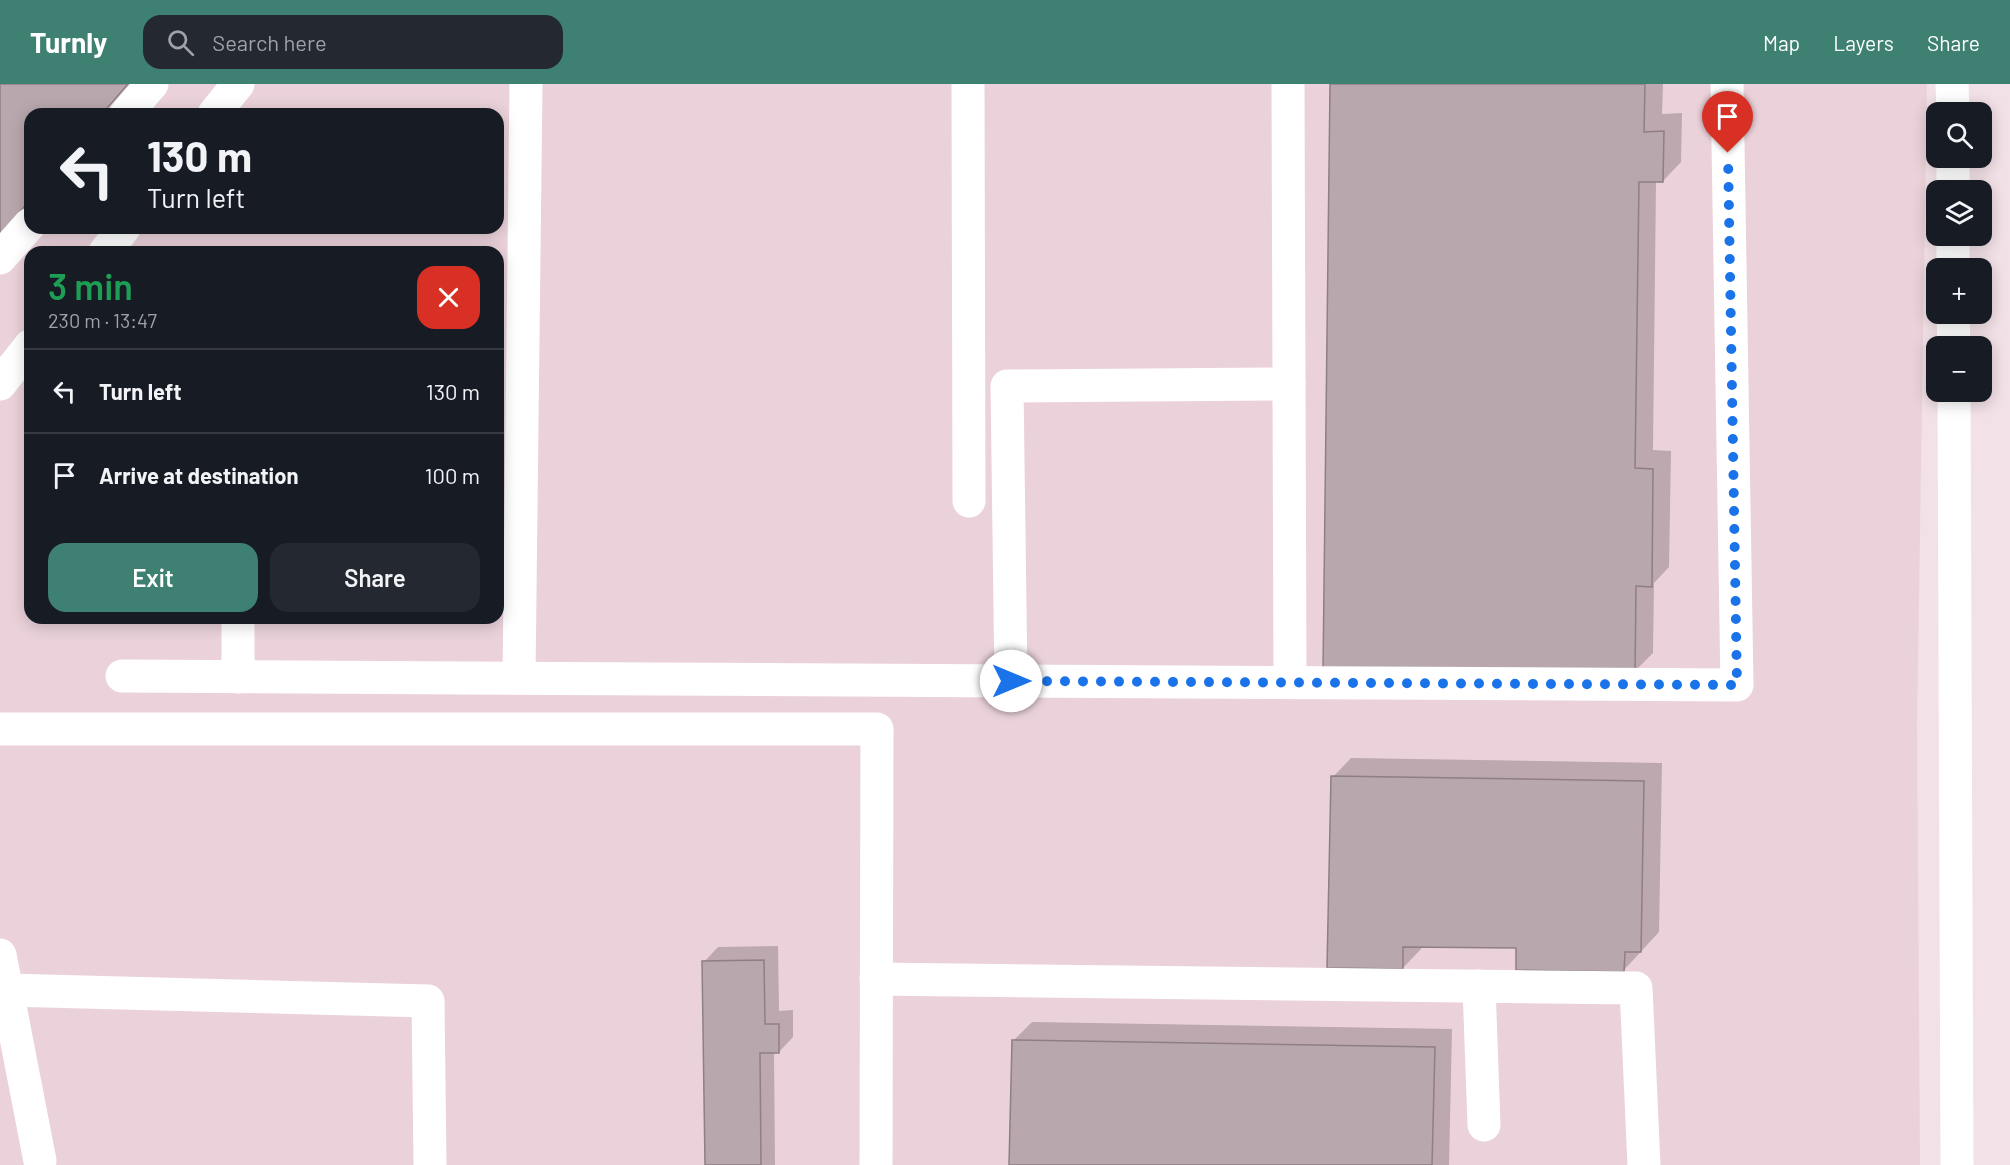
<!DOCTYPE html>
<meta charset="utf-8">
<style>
:root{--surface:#171b24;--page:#242831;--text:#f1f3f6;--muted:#9ea1a6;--line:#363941;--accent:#3e8071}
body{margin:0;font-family:Barlow,sans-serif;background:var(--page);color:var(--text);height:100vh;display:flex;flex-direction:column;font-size:22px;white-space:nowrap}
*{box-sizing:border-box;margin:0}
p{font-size:20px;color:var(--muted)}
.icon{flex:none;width:33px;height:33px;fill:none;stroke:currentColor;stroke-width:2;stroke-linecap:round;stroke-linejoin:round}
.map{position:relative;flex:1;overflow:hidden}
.panel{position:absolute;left:24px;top:162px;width:480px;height:378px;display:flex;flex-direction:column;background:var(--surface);border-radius:18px;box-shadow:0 3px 15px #0003}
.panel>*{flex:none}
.top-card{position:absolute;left:24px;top:24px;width:480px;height:126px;border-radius:18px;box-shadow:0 3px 15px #0003;background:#171b24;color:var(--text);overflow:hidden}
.fabs{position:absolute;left:1926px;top:18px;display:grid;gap:12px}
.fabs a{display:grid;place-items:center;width:66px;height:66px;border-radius:12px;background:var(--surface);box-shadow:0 3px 15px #0003;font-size:30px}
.pin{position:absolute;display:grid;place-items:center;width:51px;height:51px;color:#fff;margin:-62px -26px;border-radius:50% 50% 50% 0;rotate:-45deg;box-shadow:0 0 6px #0007}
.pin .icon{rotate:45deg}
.me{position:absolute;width:66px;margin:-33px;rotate:90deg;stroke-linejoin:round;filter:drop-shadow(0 0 4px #0008)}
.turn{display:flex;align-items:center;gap:21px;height:126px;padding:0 24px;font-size:27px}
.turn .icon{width:78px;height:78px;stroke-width:2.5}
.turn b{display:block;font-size:42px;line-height:51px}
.round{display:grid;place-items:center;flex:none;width:63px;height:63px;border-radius:18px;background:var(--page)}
.overview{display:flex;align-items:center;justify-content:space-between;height:102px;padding:0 24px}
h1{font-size:36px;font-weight:600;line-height:45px;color:#1e9e55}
.action{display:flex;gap:12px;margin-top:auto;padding:12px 24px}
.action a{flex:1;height:69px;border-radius:18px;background:var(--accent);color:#fff;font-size:24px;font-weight:600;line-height:69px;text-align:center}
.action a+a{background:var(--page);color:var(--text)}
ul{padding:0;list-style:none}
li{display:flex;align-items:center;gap:18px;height:84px;padding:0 24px;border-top:2px solid var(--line)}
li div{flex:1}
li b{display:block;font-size:22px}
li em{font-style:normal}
header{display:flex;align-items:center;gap:36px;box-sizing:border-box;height:84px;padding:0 30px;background:var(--accent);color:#fff}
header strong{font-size:28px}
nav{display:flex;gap:33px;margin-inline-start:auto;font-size:21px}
.search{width:420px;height:54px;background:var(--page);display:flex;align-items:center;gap:15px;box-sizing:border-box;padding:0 21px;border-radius:18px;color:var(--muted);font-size:22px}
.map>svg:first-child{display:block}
.built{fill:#ebd2da;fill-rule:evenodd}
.shadow{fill:#0003}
.building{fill:#b8a8ad;stroke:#8e7f84;stroke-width:1.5}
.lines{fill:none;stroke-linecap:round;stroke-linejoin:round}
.minor{stroke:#fff;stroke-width:33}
.route{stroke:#1a73e8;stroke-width:10;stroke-dasharray:0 18}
</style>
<header>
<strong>Turnly</strong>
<div class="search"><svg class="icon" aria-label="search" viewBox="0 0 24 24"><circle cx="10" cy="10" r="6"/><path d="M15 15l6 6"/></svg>Search here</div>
<nav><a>Map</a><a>Layers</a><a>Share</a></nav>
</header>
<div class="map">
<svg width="2010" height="1081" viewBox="0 0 2010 1081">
<rect width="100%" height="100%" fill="#f2e1e6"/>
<path class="built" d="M0,0H1927L1917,641L1920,1081H0ZM30,30H498V144H30ZM30,168H498V534H30Z"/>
<g class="shadow">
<path d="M0,0H129L103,30H30V117L0,153Z"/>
<path d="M1331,0H1663L1662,30L1682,29L1681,78L1663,97H1656L1653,366L1671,367L1669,483L1654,499L1653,569L1634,588Z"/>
<path d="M1351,674L1662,679L1659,848L1624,886L1518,863L1421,862V865L1403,884L1333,693Z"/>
<path d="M778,862L779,927L793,926V953L779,968H774L775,1081H706L704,878L718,863Z"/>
<path d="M1032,938L1452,945L1449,1081H1011L1013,957Z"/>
</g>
<g class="building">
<path d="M0,0H128L102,30H30V116L0,151Z"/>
<path d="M1330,0H1645L1644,48L1664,47L1663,98H1639L1635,384L1653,385L1652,503L1636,502L1635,589L1323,587Z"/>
<path d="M1331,692L1644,697L1641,868H1625L1624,888L1516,886V864L1403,863V885L1327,884Z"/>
<path d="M764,876L765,940H779V969H760L761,1081H705L702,877Z"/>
<path d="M1012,956L1435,963L1432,1081H1009Z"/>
</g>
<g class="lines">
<g class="minor">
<path d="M968,0L969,417"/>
<path d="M1288,0L1290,598"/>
<path d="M1952,0L1953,28"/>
<path d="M126,30L152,0"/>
<path d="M214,30L238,0"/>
<path d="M1953,74V106"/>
<path d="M1953,152V184"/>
<path d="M105,168L124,144"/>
<path d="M0,174L30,140"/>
<path d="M1953,230L1954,262"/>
<path d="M0,300L30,262"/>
<path d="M1954,308L1957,1081"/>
<path d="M122,592L1737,601L1727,0"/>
<path d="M238,593V534"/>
<path d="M519,594L526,0"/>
<path d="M1011,597L1007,302L1289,300"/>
<path d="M0,645H877L876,1081"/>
<path d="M0,871L40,1077"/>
<path d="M876,895L1636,904L1644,1081"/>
<path d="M1479,902L1484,1041"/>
<path d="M7,906L428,917L430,1081"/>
</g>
</g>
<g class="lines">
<path class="route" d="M1011,597L1737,601L1728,69"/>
</g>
</svg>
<div class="fabs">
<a><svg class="icon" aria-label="search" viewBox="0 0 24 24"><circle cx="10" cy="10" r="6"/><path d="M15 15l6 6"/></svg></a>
<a><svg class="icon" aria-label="layers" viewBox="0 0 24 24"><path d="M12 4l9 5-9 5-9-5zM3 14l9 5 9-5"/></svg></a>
<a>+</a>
<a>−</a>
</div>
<div class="pin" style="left:1728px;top:69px;background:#d93025"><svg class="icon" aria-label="arrive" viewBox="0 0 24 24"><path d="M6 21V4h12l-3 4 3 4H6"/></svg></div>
<svg class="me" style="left:1011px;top:597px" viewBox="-20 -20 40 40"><circle r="19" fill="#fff"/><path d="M0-13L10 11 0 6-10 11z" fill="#1a73e8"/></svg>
<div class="top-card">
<div class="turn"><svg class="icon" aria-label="left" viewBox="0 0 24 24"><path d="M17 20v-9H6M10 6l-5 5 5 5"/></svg><div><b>130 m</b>Turn left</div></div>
</div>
<section class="panel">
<div class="overview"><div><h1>3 min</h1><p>230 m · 13:47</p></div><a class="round" style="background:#d93025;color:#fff"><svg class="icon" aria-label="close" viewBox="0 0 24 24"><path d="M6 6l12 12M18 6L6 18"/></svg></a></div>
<ul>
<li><svg class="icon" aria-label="left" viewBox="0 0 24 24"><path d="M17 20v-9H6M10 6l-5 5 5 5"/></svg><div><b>Turn left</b></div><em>130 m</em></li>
<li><svg class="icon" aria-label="arrive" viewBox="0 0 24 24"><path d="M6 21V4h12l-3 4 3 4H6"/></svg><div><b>Arrive at destination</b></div><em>100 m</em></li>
</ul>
<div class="action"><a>Exit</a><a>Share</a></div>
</section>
</div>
